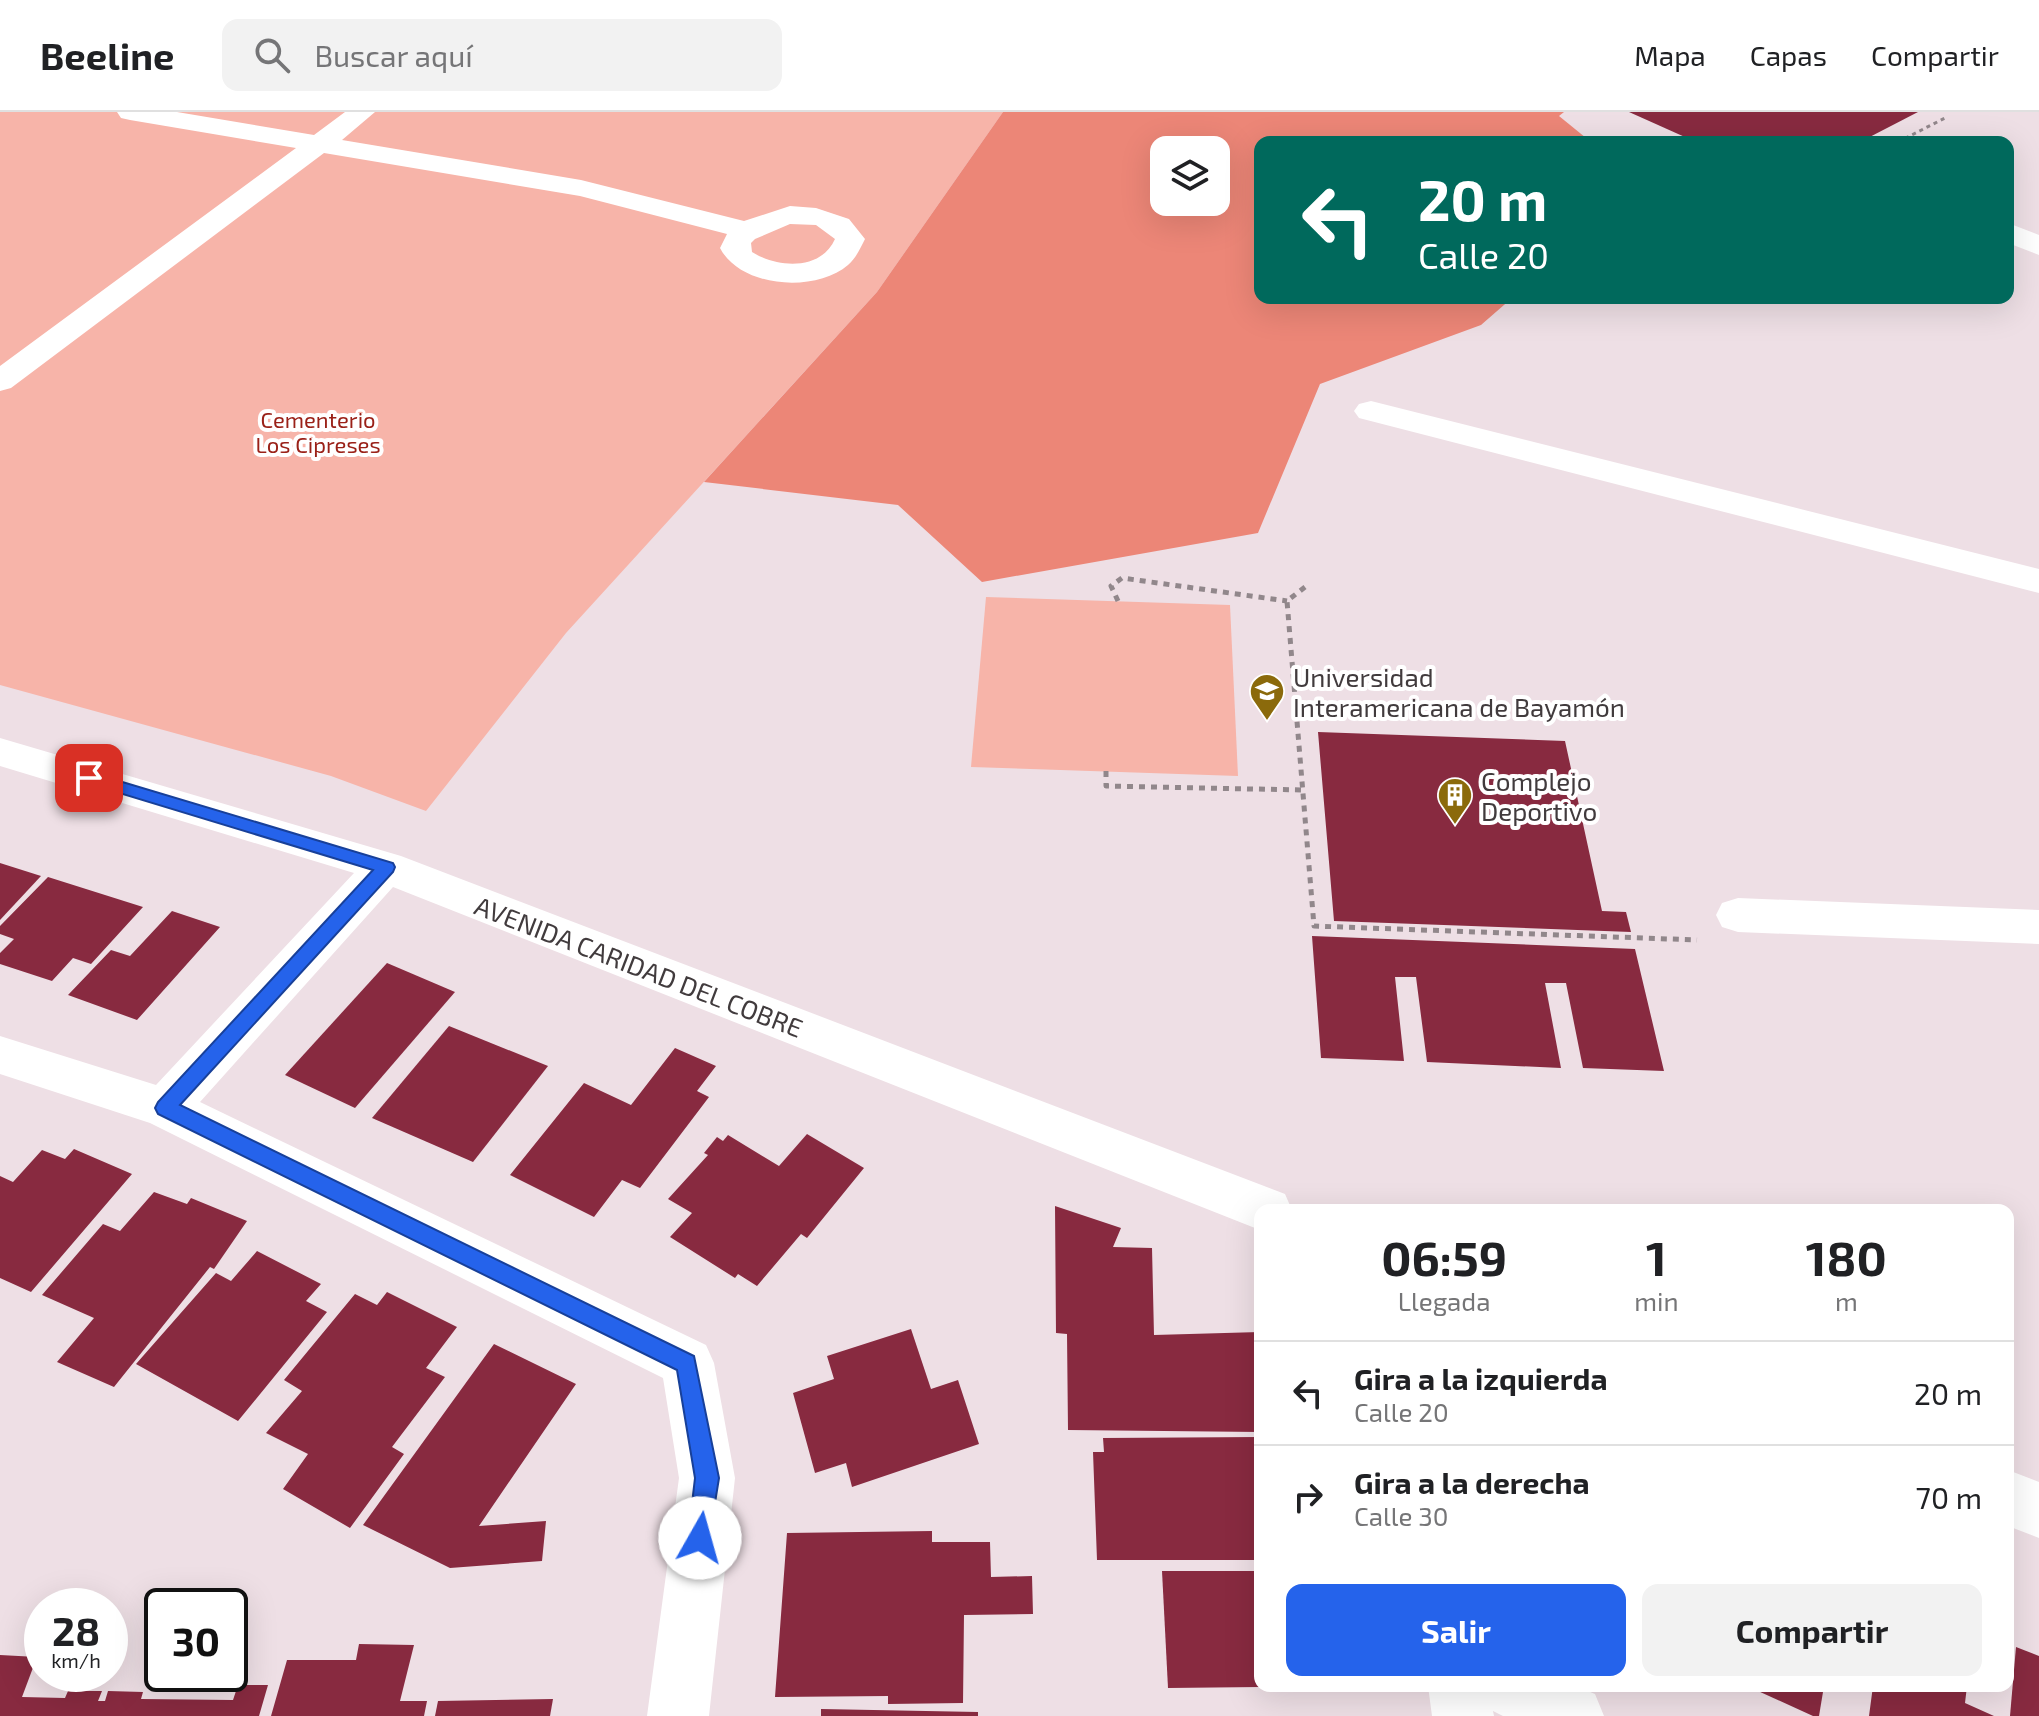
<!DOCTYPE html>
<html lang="es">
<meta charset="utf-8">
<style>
:root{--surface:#fff;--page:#f2f2f2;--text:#202124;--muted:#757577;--line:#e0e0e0;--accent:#2563eb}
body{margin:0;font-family:"Exo 2",sans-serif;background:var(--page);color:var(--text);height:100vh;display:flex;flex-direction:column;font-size:30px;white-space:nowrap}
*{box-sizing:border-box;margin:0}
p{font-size:26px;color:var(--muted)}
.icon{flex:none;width:44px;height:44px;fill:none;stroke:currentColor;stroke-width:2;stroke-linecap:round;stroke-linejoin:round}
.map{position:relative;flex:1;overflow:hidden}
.details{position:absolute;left:1254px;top:1092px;width:760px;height:488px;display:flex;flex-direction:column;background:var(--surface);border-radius:16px;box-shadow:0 8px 32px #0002}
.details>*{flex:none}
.guide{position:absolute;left:1254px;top:24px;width:760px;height:168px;border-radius:16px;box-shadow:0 8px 32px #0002;background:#00695c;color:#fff;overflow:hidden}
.tools{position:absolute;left:1150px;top:24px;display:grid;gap:16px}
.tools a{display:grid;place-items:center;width:80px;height:80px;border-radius:16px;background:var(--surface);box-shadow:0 8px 32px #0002;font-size:40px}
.speed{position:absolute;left:24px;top:1476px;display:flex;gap:16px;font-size:40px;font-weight:700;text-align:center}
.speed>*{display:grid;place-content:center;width:104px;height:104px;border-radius:50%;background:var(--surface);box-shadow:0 8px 32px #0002;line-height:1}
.speed small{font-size:20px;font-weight:400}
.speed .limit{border:4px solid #111;border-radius:12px;background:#fff;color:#111}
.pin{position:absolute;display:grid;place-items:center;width:68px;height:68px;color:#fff;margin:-34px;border-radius:16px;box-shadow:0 4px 12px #0006}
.me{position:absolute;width:88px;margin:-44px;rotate:7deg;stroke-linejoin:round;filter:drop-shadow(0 0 6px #0008)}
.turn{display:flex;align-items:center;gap:28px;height:168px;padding:0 32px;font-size:36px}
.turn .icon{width:104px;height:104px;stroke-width:2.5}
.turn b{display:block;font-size:56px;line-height:68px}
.eta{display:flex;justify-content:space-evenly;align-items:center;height:136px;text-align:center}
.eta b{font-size:48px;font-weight:700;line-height:56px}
.action{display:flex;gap:16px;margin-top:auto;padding:16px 32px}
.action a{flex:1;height:92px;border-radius:16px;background:var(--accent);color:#fff;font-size:32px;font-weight:700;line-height:92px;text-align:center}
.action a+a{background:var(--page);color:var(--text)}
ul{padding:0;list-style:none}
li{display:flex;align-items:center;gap:24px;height:104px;padding:0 32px;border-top:2px solid var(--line)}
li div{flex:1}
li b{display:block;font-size:30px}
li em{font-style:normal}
header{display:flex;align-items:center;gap:48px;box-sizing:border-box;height:112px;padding:0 40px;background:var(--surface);border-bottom:2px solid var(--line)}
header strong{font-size:38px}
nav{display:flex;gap:44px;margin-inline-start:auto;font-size:28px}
.search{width:560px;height:72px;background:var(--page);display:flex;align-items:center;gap:20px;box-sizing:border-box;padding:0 28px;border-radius:16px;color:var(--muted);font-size:30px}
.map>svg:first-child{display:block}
.green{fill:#f7b4a9}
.forest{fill:#ec8677;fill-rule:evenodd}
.building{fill:#882a40}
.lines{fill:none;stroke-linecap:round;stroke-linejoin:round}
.path-far1{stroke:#91878b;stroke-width:3;stroke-dasharray:4 4;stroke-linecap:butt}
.path{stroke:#91878b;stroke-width:5;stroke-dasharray:6 6;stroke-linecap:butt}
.minor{fill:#fff;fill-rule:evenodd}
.route{fill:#2563eb;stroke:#184099;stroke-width:2}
.labels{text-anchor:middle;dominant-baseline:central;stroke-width:8;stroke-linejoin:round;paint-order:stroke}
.far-park-label{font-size:22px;fill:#9a2118;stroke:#fff}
.poi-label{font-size:26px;fill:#413b3d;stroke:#fff;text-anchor:start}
.street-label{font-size:26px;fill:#413b3d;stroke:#fff}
</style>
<header>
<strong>Beeline</strong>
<div class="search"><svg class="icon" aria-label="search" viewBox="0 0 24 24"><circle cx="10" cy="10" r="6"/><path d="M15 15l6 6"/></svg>Buscar aquí</div>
<nav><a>Mapa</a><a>Capas</a><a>Compartir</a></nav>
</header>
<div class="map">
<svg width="2039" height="1604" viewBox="0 0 2039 1604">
<rect width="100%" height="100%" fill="#eedfe5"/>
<g class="green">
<path d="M0,0H1003L877,180L566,521L426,699L331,664L0,573Z"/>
<path d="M986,485L1230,493L1238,664L971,655Z"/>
</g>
<path class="forest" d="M1003,0H1564L1559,4L1591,30H1260V186H1512L1481,213L1320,272L1258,421L982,470L898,393L704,370L877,180ZM1164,38H1216V90H1164Z"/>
<g class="building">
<path d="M1629,0H1918L1860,30H1696Z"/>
<path d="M1318,620L1565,629L1602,799L1626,800L1631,820L1334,809Z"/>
<path d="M0,751L41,764L0,808Z"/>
<path d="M48,765L143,795L91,852L73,846L52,869L0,852V841L14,827L0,822V814Z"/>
<path d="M172,799L220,815L137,908L68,883L111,838L130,844Z"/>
<path d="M1312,824L1635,837L1664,959L1583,956L1566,871H1545L1561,956L1427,950L1416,865H1395L1404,949L1321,946Z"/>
<path d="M387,851L455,880L355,996L285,963Z"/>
<path d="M449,914L548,954L473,1050L372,1006Z"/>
<path d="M675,936L716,954L697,979L709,985L640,1076L622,1068L594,1105L510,1063L584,971L631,993Z"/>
<path d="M807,1022L864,1056L807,1126L801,1122L757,1174L738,1162L735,1166L670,1125L692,1101L668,1087L708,1043L704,1041L717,1025L723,1029L728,1023L779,1054Z"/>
<path d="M74,1037L132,1062L31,1180L0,1166V1064L13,1070L42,1038L65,1047Z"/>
<path d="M154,1080L187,1092L191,1086L247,1109L214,1157L210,1155L114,1275L57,1250L94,1206L42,1183L103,1112L120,1119Z"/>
<path d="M1055,1094L1121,1116L1113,1135L1152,1136L1154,1223L1260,1220V1320L1068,1318L1067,1222L1056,1221Z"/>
<path d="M257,1139L321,1172L306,1189L327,1200L238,1309L136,1252L216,1161L231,1169Z"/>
<path d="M387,1180L457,1215L426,1256L445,1265L392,1335L404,1342L350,1416L283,1377L308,1342L266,1321L302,1279L284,1268L355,1182L377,1193Z"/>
<path d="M911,1217L931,1277L958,1268L979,1332L852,1375L846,1351L815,1361L793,1281L834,1267L827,1244Z"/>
<path d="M494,1232L576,1272L479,1414L546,1409L542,1449L450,1456L363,1413Z"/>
<path d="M1260,1325V1448H1097L1093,1340H1104L1103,1326Z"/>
<path d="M932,1419V1430H990L991,1465L1032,1464L1033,1502L964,1503L963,1591L888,1592V1584L775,1585L787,1421Z"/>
<path d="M1162,1459H1260V1575L1168,1576Z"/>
<path d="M359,1532L414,1533L400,1589H427L424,1604H271L287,1548H356Z"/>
<path d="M2016,1535L2039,1544V1604H2010Z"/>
<path d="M0,1543L37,1545L22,1585L65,1586L68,1579H102L98,1589H105L108,1579L143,1580L141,1587L233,1588L238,1573H268L259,1604H0Z"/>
<path d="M1747,1574H1824L1819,1604H1813Z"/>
<path d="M1873,1574H1967L1965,1591L1994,1604H1869Z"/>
<path d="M553,1587L550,1604H435L438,1589Z"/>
<path d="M821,1597L978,1600V1604H821Z"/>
</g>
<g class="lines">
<g class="path-far1">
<path d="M1886,27L1895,30"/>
<path d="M1898,30L1947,5"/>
</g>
<g class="path">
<path d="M1305,475L1287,489L1314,814L1697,828"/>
<path d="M1118,489L1111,474L1122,466L1287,489"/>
<path d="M1106,659V674L1302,678"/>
</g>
<g class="minor">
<path d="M117,0H177L314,23L345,0H375L342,28L581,68L744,109L790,94L816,96L849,107L865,127C860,137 856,146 848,153C815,181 741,176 720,136L727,122L580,84L324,41L11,276L0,279V254L296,36L130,8L121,6ZM790,112L816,113L835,127C821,159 777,156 752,140L751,131L755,127Z"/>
<path d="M2008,111L2039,123V143L2008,131Z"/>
<path d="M1371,289L2039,457V481L1359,306L1354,299L1359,292Z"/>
<path d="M0,626L401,744L1285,1082L1292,1098H1260V1118L393,775L200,990L706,1233L714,1251L735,1366L709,1604H647L679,1366L663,1266L150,1011L0,962V924L156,973L354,761L0,654Z"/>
<path d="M1738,786L2039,798V832L1738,820L1722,815L1716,803L1722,791Z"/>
<path d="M2008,1358L2039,1370V1426L2008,1414Z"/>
<path d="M1428,1574H1576L1595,1582L1604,1604H1503L1493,1599L1494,1604H1432Z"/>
</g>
</g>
<path class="route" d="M89,660L393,751L395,755L393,760L180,993L694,1244L719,1366L708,1434L700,1438L691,1434L688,1426L695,1366L677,1258L158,1002L155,996L158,990L373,758L83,670L80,666L83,662Z"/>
<defs>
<g id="university-pin" transform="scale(1.8)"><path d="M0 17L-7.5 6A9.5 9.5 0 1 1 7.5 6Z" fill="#8b6a0b" stroke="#fff"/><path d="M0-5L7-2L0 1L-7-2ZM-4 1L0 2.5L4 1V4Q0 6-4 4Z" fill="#fff"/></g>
<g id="building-pin" transform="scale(1.8)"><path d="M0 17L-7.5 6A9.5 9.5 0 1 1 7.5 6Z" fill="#8b6a0b" stroke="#fff"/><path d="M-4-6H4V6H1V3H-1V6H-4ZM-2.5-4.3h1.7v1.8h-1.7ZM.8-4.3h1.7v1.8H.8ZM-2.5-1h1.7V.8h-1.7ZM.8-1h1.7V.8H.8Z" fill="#fff"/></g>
</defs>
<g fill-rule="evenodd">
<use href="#university-pin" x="1267" y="579"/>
<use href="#building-pin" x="1455" y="683"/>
</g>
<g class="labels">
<g class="far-park-label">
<text x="318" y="307">Cementerio<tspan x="318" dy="25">Los Cipreses</tspan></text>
</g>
<g class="poi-label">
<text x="1293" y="564">Universidad<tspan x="1293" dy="30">Interamericana de Bayamón</tspan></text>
<text x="1481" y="668">Complejo<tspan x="1481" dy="30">Deportivo</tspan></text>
</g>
<g class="street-label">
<text transform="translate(639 854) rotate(21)">AVENIDA CARIDAD DEL COBRE</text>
</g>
</g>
</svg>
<div class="tools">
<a><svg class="icon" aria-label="layers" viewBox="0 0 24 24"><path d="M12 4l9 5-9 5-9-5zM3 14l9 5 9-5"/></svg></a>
</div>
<div class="speed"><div>28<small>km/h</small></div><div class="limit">30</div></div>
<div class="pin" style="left:89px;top:666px;background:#d93025"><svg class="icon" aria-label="arrive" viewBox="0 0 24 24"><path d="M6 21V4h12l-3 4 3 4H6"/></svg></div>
<svg class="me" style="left:700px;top:1426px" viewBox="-20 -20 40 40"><circle r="19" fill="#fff"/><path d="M0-13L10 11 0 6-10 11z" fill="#2563eb"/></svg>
<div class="guide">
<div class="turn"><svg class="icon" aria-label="left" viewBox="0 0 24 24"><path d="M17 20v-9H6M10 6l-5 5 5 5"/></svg><div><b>20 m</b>Calle 20</div></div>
</div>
<section class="details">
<div class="eta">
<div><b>06:59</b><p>Llegada</p></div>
<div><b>1</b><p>min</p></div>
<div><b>180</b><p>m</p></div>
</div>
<ul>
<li><svg class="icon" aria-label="left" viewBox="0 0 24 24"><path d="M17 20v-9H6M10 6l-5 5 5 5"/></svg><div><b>Gira a la izquierda</b><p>Calle 20</p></div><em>20 m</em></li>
<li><svg class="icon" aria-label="right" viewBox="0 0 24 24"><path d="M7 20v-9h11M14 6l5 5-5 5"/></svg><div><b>Gira a la derecha</b><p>Calle 30</p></div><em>70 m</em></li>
</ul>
<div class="action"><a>Salir</a><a>Compartir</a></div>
</section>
</div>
